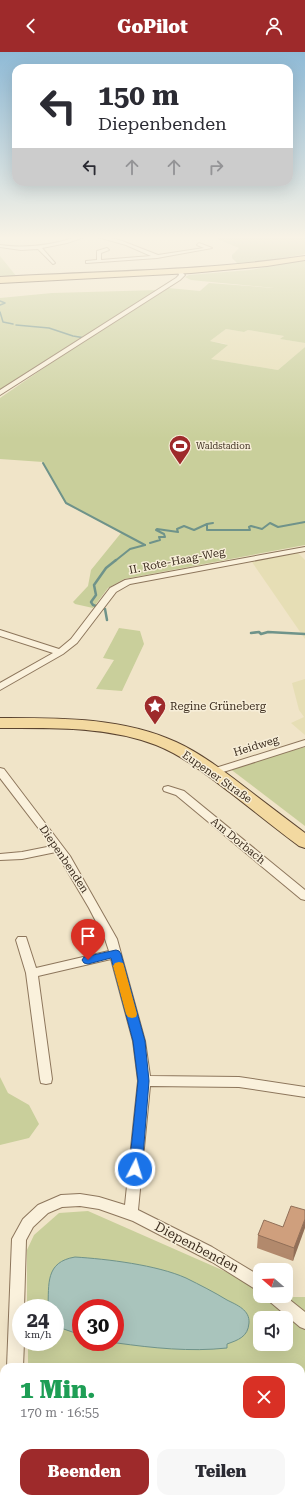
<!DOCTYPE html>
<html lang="de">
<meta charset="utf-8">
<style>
:root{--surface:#fff;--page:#f7f7f7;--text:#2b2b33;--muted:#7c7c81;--accent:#9e2a2b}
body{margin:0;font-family:"Roboto Serif",serif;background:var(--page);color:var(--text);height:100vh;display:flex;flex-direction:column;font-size:15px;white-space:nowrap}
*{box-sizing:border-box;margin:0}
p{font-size:13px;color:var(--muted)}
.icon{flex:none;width:22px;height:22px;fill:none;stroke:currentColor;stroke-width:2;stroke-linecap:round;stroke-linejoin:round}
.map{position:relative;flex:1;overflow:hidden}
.side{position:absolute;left:0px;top:1311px;width:305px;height:140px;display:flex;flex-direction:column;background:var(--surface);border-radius:12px 12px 0 0;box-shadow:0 4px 16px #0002}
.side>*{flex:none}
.top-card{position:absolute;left:12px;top:12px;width:281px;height:122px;border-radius:12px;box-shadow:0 4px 16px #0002;background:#fff;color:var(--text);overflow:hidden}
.needle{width:26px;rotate:289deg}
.controls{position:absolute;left:253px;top:1211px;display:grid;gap:8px}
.controls a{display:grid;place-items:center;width:40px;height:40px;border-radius:8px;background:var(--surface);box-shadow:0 4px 16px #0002;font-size:20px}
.speed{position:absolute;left:12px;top:1247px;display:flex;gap:8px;font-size:20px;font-weight:700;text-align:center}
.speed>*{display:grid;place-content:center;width:52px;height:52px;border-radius:50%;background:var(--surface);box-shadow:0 4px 16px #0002;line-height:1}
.speed small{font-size:10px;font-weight:400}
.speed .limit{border:6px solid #d22;background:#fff;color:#111}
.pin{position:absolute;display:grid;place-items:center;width:34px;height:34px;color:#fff;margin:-41px -17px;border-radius:50% 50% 50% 0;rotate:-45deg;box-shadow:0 0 4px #0007}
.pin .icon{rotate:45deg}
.me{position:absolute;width:44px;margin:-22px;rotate:5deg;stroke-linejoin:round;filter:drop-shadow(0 0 3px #0008)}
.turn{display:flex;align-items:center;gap:14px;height:84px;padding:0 20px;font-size:18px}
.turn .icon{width:52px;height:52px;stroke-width:2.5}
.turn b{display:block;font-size:28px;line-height:34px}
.lanes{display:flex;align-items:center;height:38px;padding:0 20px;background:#0003;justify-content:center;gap:20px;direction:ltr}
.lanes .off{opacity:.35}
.round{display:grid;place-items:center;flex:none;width:42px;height:42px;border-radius:12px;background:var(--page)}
.summary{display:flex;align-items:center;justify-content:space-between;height:68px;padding:0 20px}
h1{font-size:24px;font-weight:800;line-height:30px;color:#1e9e55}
.button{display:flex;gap:8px;margin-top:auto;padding:8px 20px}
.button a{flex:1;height:46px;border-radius:12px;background:var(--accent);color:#fff;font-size:16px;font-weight:800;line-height:46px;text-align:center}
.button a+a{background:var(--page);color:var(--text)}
header{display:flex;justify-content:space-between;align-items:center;height:52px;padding:0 20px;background:var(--accent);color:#fff;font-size:18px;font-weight:800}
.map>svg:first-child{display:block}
.farmland{fill:#e6deb5}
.green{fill:#c9cf9b;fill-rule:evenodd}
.cemetery{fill:#bfc49a}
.water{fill:#a9c4bc;stroke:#6f938a}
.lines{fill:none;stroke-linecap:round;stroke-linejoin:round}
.stream-far2{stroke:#6f938a;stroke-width:1.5}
.stream-far1{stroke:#6f938a;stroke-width:2}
.stream{stroke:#6f938a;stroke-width:2.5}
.minor-casing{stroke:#8d765c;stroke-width:2}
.primary-casing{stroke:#5b4430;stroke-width:2}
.minor{fill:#faf1dc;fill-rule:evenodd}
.primary{fill:#f3d9a0;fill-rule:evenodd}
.wall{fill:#b2896c}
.shaded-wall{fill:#916f58}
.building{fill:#cf9f7d;stroke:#916f58}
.route{fill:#1a73e8;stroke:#114b97}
.slow{fill:#f59e0b}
.labels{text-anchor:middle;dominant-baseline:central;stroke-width:3;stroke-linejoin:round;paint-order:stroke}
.far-poi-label{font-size:9px;fill:#3d2e20;stroke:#f7eed8;text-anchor:start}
.street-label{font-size:11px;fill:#3d2e20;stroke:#f7eed8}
.poi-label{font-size:11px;fill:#3d2e20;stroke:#f7eed8;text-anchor:start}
.near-street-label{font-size:13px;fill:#3d2e20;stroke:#f7eed8}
</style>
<header><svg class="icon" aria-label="back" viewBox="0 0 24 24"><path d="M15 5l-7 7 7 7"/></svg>GoPilot<svg class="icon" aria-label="person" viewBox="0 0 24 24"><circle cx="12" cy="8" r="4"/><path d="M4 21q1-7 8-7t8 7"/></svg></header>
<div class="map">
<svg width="305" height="1451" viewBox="0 0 305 1451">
<rect width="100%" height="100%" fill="#f0e4c8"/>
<g class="farmland">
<path d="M226,277L244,280L248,278L284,284L281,287L305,291V295L278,318L210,307L227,292L210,289Z"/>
<path d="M297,500L305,508V587L252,510Z"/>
<path d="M305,627V683L291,671L304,665L299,658L292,631Z"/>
</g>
<g class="green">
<path d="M0,204L17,225L0,227Z"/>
<path d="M305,208V291L280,287L284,284L248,278L244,280L226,277L210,289L228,293L211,307L278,318L305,295V493L124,527L108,536L93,556L75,552L73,550L88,534L91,518L121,481L65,451L43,411V410L0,407V346L89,285L168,236L200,239L209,231L274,236L191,228L185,225L189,223L250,218Z"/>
<path d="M159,238L0,340V246L52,241Z"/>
<path d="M119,576L140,579L144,592L122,639L96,637L114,608L103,606Z"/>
<path d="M305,695V774L229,716Z"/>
<path d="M0,1025L8,1041L29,1053L39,1072L29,1086L0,1093Z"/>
<path d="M88,1159L247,1229L260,1238V1244H268L305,1276V1359L301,1354V1315H28V1290H55V1256H27V1198L34,1183L59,1161ZM81,1256H115V1290H81ZM260,1266H286V1292H260Z"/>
<path d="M282,1245H305V1264Z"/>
<path d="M4,1400V1446L3,1451H0V1410Z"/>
</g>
<path class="cemetery" d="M210,184H305V202L240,214L232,206V203L239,196Z"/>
<g class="water">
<path d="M75,1205C107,1207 157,1213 186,1226C200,1233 214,1240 227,1248C237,1253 250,1258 249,1271C248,1285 238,1288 227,1292V1296C190,1300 153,1296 117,1291L111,1290H115V1256H81V1283L55,1274V1256H48C49,1232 45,1210 75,1205Z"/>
<path d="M301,1354L305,1359V1451H3L4,1446L301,1447Z"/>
</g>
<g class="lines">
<g class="stream-far2">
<path d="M0,249L5,251L0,253"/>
<path d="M0,260L3,270L13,272"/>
<path d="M16,273L49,276L73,284L85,286"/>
</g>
<g class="stream-far1">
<path d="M43,411L66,451L145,493"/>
<path d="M207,472L213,471"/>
<path d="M150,491L160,488L159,485H165L164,482L156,478L157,477L178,480L177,477L184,474L194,478L207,472V478H250L249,475L251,474L262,477L270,471L278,475L305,470"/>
<path d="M115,509L130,497L145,493"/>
</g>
<g class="stream">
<path d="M107,568L105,557L93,553L91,550L96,543L94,533L106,516L116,508"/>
<path d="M251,581L259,580L261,582L268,580L305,582"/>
</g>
<g class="minor-casing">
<g id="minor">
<path d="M80,184H87L67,191L42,196L55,211L53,212L38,197L21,198L0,195V193C28,197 53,193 80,184Z"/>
<path d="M94,184H104L122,189L158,203L204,196L197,193L199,191L212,196L157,206L86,211V209L97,208V199L107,196L109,198L101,201V208L151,204L126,193Z"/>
<path d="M178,220H182L185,223L180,228L0,343V338L176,226L179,223Z"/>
<path d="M305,495V499L130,532L116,540L77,591L63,602L0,638V631L53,601L0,584V578L59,597L71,587L110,536L125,528Z"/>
<path d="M305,688V694L217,722L213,723L208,720L209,718Z"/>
<path d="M0,716L4,717L70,804L117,887L145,989L150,1024L239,1025L305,1035V1045L239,1035L150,1034L138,1158L212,1195L260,1224V1240L212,1210L133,1169L99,1157L80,1154L62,1155L48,1161L33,1175L26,1188L24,1256H21V1290H24L23,1315H7L12,1187L23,1167L38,1153L61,1143L80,1142L99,1145L125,1153L138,1029L133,989L111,907L38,924L52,1027L51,1031L46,1032L41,1031L40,1027L26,921L16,888L18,885H26L36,916L109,899L105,887L89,856L56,800L22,807L0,808V802L22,800L52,794L0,726Z"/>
<path d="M168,734L184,739L305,838V848L301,847L176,743L164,739L163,737L164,735Z"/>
<path d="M266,1244H285L305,1260V1277L300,1275L269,1249Z"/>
<path d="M4,1367V1394L0,1395V1369Z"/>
</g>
</g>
<g class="primary-casing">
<g id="primary">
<path d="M305,204V208L267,214L191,221L0,231V225C102,219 204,219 305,204Z"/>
<path d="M0,666C58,666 122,665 176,690C200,701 221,717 242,733C263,749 284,765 305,781V796L299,794C276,777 254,759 232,742C208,724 184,704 156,693C107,674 51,676 0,676Z"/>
</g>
</g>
<use href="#minor" class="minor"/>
<use href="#primary" class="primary"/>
</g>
<path class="wall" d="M305,1158L293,1209L257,1196L258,1183L283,1175Z"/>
<path class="shaded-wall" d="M305,1167V1176L293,1209L294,1196Z"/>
<path class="building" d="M291,1154L305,1158V1167L294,1196L258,1183L264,1168L283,1175Z"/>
<linearGradient id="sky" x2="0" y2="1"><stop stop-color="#8fbad6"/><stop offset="0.48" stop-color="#f8f3e6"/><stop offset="1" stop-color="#f8f3e6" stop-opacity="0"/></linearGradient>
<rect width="305" height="387" fill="url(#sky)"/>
<path class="route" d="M116,898L119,899L121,902L145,989L149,1029L142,1117L140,1121L135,1122L131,1121L129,1117L138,1029L133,989L111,906L88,912L84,911L82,908L84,905Z"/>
<path class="slow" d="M119,910L123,911L124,914L137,962L136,965L132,966L128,965L126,962L113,914L115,911Z"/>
<defs>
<g id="stadium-pin" transform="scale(1.15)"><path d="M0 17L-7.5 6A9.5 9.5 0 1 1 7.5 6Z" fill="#9e2a2b" stroke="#f7eed8"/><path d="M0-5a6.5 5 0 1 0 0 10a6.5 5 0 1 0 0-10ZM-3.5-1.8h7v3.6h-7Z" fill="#fff"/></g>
<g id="sight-pin" transform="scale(1.15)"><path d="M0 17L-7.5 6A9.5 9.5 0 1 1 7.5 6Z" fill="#9e2a2b" stroke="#f7eed8"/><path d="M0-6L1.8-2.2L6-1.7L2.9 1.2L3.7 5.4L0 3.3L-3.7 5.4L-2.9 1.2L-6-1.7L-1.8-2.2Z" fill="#fff"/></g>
</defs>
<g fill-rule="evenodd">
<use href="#stadium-pin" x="180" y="394"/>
<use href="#sight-pin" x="155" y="654"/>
</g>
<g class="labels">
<g class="far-poi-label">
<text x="196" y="394">Waldstadion</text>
</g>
<g class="street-label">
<text transform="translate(177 509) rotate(-11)">II. Rote-Haag-Weg</text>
<text transform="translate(256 694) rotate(-17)">Heidweg</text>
<text transform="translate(217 725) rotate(35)">Eupener Straße</text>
<text transform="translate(238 789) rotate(39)">Am Dorbach</text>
<text transform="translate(64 807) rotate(56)">Diepenbenden</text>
</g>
<g class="poi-label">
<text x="170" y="654">Regine Grüneberg</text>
</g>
<g class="near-street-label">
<text transform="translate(197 1195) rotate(28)">Diepenbenden</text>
</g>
</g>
</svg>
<div class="controls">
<a><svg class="needle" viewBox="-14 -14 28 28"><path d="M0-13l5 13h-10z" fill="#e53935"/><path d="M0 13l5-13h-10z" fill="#7c7c81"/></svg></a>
<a><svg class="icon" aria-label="sound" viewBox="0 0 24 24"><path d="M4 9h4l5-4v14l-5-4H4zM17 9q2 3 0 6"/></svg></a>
</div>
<div class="speed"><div>24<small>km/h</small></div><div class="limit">30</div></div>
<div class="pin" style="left:88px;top:908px;background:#d93025"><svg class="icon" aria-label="arrive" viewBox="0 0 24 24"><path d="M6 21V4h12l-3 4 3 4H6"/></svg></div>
<svg class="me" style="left:135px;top:1117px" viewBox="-20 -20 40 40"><circle r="17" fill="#1a73e8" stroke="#fff" stroke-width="3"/><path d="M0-11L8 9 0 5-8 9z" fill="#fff"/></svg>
<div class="top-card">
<div class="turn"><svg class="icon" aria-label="left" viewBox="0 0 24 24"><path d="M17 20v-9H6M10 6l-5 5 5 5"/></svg><div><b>150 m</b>Diepenbenden</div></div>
<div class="lanes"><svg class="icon" aria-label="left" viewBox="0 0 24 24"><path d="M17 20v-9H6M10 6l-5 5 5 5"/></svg><svg class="icon off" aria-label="ahead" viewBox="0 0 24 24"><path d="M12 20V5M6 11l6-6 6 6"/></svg><svg class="icon off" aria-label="ahead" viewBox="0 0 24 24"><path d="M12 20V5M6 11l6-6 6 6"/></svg><svg class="icon off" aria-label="right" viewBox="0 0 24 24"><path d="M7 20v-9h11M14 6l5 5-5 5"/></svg></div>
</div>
<section class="side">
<div class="summary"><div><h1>1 Min.</h1><p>170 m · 16:55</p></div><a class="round" style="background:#d93025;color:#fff"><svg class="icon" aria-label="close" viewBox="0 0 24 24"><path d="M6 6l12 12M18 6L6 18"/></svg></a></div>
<div class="button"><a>Beenden</a><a>Teilen</a></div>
</section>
</div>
